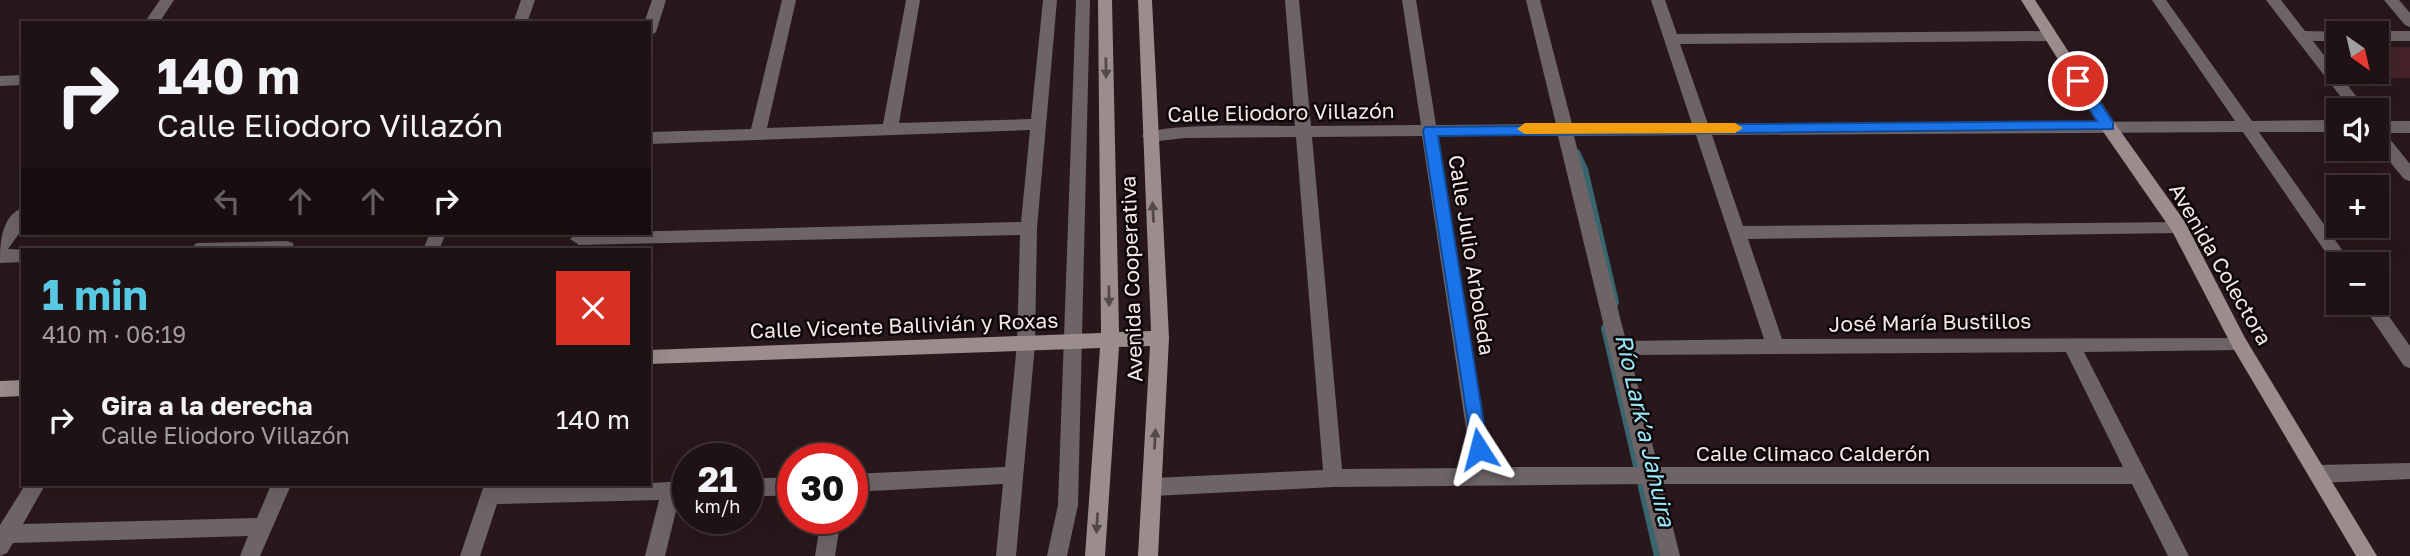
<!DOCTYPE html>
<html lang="es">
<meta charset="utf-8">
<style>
:root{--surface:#1f1214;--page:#271b1d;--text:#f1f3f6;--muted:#a19ea0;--line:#3c3234;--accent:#57c9e3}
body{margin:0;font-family:"Golos Text",sans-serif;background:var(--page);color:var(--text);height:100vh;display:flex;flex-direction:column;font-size:26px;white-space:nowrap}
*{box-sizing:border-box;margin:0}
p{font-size:23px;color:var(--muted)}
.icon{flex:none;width:38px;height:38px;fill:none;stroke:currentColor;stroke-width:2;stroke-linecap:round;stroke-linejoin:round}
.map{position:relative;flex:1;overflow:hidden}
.side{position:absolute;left:21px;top:248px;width:630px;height:238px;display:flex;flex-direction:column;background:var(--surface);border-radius:0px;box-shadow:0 7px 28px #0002,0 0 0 2px var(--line)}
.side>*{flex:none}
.top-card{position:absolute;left:21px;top:21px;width:630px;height:214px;border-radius:0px;box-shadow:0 7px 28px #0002,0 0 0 2px var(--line);background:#1f1214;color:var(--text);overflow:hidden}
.needle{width:46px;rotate:146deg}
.tools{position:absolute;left:2326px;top:21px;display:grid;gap:14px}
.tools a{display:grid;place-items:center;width:63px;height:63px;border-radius:0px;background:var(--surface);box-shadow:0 7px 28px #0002,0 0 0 2px var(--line);font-size:35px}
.speed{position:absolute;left:672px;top:443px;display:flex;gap:14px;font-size:35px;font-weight:700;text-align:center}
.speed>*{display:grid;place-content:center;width:91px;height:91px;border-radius:50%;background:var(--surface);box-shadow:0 7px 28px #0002,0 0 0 2px var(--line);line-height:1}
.speed small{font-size:18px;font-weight:400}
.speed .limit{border:10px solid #d22;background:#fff;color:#111}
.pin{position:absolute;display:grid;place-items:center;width:60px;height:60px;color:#fff;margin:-30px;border:4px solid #fff;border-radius:50%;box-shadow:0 2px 7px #0007}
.me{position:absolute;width:77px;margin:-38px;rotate:351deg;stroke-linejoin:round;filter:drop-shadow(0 0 5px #0008)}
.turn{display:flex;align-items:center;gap:24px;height:147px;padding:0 21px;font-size:32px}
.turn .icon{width:91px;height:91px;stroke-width:2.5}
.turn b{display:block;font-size:49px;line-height:60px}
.lanes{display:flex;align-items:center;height:66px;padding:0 21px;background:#0003;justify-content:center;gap:35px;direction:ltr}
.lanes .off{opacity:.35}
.round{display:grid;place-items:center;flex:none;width:74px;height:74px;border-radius:0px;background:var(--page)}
.head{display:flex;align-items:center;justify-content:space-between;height:119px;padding:0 21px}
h1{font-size:42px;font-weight:700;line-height:52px;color:var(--accent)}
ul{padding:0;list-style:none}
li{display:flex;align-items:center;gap:21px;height:105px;padding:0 21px}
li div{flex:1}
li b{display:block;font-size:26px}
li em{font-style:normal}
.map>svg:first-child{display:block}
.green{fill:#452229}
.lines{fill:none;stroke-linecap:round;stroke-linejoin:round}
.stream{stroke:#376570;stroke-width:6}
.street{fill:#6d6465;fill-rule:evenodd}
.secondary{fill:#9b8c8e;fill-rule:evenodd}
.oneway{fill:#54494a}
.route{fill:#1a73e8;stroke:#114b97;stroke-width:2}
.slow{fill:#f59e0b}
.labels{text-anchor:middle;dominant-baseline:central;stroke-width:5;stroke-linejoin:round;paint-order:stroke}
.street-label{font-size:21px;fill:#f4e8e9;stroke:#0d0607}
.water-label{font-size:23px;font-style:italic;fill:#98e9fd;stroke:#0d0607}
</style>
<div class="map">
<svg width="2410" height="556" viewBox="0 0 2410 556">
<rect width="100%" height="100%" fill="#29181b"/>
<path class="green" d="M2377,47H2410V78H2366L2360,72H2376Z"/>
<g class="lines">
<g class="stream">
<path d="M1577,152L1585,169L1616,302L1614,307"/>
<path d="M1607,323L1604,328L1657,556"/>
</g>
<g class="street">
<path d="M160,0H174L159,23H144Z"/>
<path d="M521,0H535L527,23H513Z"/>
<path d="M652,0H666L656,32L649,37V23H644Z"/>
<path d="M782,0H796L767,128L883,124L906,0H920L899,123L1031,119L1043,0H1057L1037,228L1035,344L1016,556H996L1003,484L852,492V474L1005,467L1017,344L1020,235L579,245L570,239L578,233L1021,222L1030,130L649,144V132L751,129Z"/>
<path d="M1076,0H1090L1078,505L1067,556H1047L1058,505Z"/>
<path d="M1285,0H1299L1311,126L1421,125L1402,0H1416L1436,125L1556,124L1526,0H1540L1572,124H1692L1651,0H1665L1677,34L2049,31L2056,36L2049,41L1680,44L1708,124L2235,121L2152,0H2166L2252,121L2338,120V132H2259L2352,264H2338L2337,269L2243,132L1712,135L1743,226L2185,222L2187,227L2179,233L1748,239L1782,339L2245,338L2248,343L2245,348L2239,350L2084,352L2189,556H2168L2132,484H1662L1680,556H1660L1642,484L1333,487L1153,496L1146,493L1143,487L1146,481L1153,478L1323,470L1296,137L1185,138L1150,142L1142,136C1153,122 1271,126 1295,126ZM1696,135L1764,339L1626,341L1574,136ZM1422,136L1472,468L1342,469L1312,137ZM1438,136H1558L1638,467H1491ZM2066,352L2123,467H1658L1630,355Z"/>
<path d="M2266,0H2281L2305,31L2343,32L2338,33V41H2313L2367,110H2351Z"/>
<path d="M2384,0H2399L2410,13V27L2405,25Z"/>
<path d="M2376,31H2410V41H2376V33H2370Z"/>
<path d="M23,75V85L0,86V76Z"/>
<path d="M2376,121H2410V133H2385L2410,164V181L2404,179L2376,145Z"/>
<path d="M23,208V228L8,249L29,250H23V262L0,263C0,244 1,215 23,208Z"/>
<path d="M430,233H446L439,250H423Z"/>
<path d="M287,241L293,243L294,250H188L197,243Z"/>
<path d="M2376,298L2410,346V368L2404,366L2361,303H2376Z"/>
<path d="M2410,463V479L2319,483L2312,480L2309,474L2312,468L2319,465Z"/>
<path d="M793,477V495L747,497V479Z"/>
<path d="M688,481V499H679L665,556H645L659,500L497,504L480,556H460L484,485H649V483Z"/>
<path d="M25,485H45L23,524L257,518L271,485H291L260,556H240L248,536L13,543L7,553L0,556V525Z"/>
<path d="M821,518H841L835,556H815Z"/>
</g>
<g class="secondary">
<path d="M1098,0H1112L1119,332L1151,331L1138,0H1152L1169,338L1158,556H1138L1150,346L1119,347L1105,556H1085L1100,348L649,364V350L1101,333Z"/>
<path d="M2021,0H2035L2114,122L2185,222L2245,338L2377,556H2356L2233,348L2172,231L2102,130Z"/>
<path d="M23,380V396L0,397V381Z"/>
</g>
</g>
<defs><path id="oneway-solid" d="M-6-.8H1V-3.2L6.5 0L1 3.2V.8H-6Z" transform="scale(1.75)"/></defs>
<g class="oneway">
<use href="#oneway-solid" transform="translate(1106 68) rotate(89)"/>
<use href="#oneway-solid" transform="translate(1153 212) rotate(-93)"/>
<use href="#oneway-solid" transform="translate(1109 296) rotate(89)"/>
<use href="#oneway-solid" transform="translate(1155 439) rotate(-87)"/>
<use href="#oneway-solid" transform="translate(1097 523) rotate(94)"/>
</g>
<path class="route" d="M2078,76L2083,77L2113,122V129L1438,136L1488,449L1479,457L1473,455L1423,131L1425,127L2097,121L2071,81Z"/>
<path class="slow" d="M1525,123H1735L1743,128L1735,133L1525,134L1517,129Z"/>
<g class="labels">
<g class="street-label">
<text transform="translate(1281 112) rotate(-1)">Calle Eliodoro Villazón</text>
<text transform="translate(1472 255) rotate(81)">Calle Julio Arboleda</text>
<text transform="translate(2221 264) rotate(60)">Avenida Colectora</text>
<text transform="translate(1131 279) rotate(-92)">Avenida Cooperativa</text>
<text transform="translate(1930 322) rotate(-1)">José María Bustillos</text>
<text transform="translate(904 325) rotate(-2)">Calle Vicente Ballivián y Roxas</text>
<text x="1813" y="453">Calle Climaco Calderón</text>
</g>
<g class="water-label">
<text transform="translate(1646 430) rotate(77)">Río Lark’a Jahuira</text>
</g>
</g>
</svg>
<div class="tools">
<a><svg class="needle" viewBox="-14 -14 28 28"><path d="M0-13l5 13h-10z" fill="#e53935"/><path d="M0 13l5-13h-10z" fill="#a19ea0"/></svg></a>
<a><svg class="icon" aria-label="sound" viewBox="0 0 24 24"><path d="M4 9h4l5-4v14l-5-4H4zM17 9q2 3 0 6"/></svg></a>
<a>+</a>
<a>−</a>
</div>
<div class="speed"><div>21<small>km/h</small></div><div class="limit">30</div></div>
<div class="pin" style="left:2078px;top:81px;background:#d93025"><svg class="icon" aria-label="arrive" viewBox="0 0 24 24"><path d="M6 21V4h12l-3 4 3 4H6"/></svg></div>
<svg class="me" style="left:1479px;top:449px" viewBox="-20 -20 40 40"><path d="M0-17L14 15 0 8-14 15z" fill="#1a73e8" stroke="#fff" stroke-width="4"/></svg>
<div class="top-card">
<div class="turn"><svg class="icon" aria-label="right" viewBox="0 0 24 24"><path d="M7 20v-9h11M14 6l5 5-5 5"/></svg><div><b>140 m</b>Calle Eliodoro Villazón</div></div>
<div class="lanes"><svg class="icon off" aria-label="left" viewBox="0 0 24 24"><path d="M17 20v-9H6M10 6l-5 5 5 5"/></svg><svg class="icon off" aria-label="ahead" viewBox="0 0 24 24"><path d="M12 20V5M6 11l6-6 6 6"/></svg><svg class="icon off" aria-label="ahead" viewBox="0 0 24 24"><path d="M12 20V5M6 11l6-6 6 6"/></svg><svg class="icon" aria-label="right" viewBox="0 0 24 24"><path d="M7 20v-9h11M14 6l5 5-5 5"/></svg></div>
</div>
<section class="side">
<div class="head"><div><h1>1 min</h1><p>410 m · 06:19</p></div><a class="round" style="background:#d93025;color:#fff"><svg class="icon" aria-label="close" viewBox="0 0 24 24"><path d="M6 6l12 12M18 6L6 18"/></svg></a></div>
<ul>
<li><svg class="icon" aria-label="right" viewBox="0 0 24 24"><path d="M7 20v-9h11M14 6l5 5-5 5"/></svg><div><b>Gira a la derecha</b><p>Calle Eliodoro Villazón</p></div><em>140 m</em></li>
</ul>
</section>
</div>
